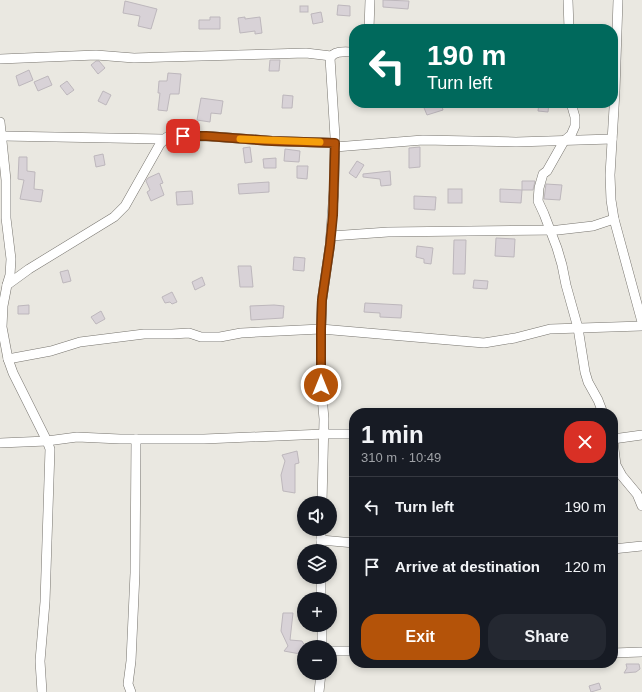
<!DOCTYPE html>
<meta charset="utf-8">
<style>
:root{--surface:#171b24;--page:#242831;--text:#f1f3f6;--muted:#9ea1a6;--line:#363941;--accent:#b45309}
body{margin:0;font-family:Helvetica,sans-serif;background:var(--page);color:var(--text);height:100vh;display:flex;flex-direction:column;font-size:15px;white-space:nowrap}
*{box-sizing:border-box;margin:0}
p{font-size:13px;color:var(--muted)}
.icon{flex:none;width:22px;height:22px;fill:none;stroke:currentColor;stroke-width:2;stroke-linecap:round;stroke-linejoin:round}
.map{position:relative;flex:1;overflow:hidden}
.panel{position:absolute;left:349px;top:408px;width:269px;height:260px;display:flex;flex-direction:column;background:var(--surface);border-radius:16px;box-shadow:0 2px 6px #0003}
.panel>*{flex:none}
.guide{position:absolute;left:349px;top:24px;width:269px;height:84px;border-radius:16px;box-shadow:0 2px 6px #0003;background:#00695c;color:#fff;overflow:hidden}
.fabs{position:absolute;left:297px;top:496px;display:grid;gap:8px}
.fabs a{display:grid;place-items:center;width:40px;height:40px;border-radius:50%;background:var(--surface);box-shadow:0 2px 6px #0003;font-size:20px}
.pin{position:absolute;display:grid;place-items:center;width:34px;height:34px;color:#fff;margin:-17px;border-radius:8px;box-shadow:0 2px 6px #0006}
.me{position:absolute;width:44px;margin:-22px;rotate:0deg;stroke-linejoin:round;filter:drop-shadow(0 0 3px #0008)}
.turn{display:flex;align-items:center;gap:14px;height:84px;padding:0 12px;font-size:18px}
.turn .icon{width:52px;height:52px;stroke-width:2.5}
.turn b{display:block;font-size:28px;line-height:34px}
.round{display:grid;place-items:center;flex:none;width:42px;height:42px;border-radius:16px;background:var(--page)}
.overview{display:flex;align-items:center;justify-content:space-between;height:68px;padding:0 12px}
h1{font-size:24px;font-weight:600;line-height:30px}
.action{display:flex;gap:8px;margin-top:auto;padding:8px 12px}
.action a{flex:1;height:46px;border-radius:16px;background:var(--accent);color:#fff;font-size:16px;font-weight:600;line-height:46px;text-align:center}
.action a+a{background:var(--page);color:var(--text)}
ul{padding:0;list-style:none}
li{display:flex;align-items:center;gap:12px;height:60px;padding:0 12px;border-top:1px solid var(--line)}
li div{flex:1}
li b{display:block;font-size:15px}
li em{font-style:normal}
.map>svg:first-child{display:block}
.building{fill:#d8d2d7;stroke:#bdb7bc}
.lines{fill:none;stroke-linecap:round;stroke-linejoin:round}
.minor-casing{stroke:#77746e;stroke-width:10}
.minor{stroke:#fff;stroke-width:9}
.route-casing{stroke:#753606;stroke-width:10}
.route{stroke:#b45309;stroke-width:7}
.slow{stroke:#f59e0b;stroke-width:7}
</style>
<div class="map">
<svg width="642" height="692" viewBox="0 0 642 692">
<rect width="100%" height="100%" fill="#eae8e1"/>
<g class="building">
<path d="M383,0L409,1L408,9L383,7Z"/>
<path d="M125,1L157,9L151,29L138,26L140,16L123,13Z"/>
<path d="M338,5L350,6V16L337,15Z"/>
<rect x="300" y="6" width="8" height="6"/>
<path d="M321,12L323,22L313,24L311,14Z"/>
<path d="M210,17H220V29H199V20H210Z"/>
<path d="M245,17V19L260,17L262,33L255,34V31L240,33L238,18Z"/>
<path d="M270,60H280L279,71H269Z"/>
<path d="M96,61H99L105,68L98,74L91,65Z"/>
<path d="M29,70L33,80L19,86L16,76Z"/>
<path d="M168,73L181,74L179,94H170L167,111L158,110L160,93H158L159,81H167Z"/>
<path d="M48,76L52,85L38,91L34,82Z"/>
<path d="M67,81L74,90L67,95L60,86Z"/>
<path d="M103,91L111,95L106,105L98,101Z"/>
<path d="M283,95L293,96L292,108H282Z"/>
<path d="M201,98L223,101L221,114L211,113L210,122L197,120Z"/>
<path d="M422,103H441L443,110L427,115Z"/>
<path d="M539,103H549L548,112L538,111Z"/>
<path d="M250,147L252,162L245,163L243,148Z"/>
<path d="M420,147V167L409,168V148Z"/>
<path d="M285,149L300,151L299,162L284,161Z"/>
<path d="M103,154L105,165L96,167L94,156Z"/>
<path d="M19,157H27V171L35,172L34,189L43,190L41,202L20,199L24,180L18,179Z"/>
<path d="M276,158V168H264L263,159Z"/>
<path d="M357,161L364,165L356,178L349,173Z"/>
<path d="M297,166H308L307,179L297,178Z"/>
<path d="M390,171L391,185L381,186L380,179L363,177V174Z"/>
<path d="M159,173L163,183L160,184L164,195L151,201L147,192L150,190L146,181L148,178Z"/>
<path d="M522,181H535L533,190H522Z"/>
<path d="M269,182V192L239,194L238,184Z"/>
<path d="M546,184L562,185L560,200L544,199Z"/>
<rect x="448" y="189" width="14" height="14"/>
<path d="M500,189L522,190L521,203L500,202Z"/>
<path d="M192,191L193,204L177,205L176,192Z"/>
<path d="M414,196L436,197L435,210L414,209Z"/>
<path d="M496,238L515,239L514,257L495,256Z"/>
<path d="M454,240H466L465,274H453Z"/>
<path d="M417,246L433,248L431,264L424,263V259L416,257Z"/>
<path d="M294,257L305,258L304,271L293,270Z"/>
<path d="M238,266H251L253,287H240Z"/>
<path d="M68,270L71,281L63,283L60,272Z"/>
<path d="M202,277L205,285L195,290L192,282Z"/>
<path d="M474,280L488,281L487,289L473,288Z"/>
<path d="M172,292L177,302L172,304L170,302L165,303L162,297Z"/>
<path d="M365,303L402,305L401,318L380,317V313L364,312Z"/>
<path d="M29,305V314H18V306Z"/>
<path d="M274,305L284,306L283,318L251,320L250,306Z"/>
<path d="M101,311L105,319L96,324L91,317Z"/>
<path d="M297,451L299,463L295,464V493L283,491L281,475L285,461L282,455Z"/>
<path d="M283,613H293L290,640L302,641L305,646L300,654L284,651L288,646L281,631Z"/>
<path d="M626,664H639L640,669L636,672L624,673L627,668Z"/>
<path d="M599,683L601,689L591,692L589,686Z"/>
</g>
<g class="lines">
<g class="minor-casing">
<g id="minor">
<path d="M568,0L569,29"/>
<path d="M618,0L615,91L610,175L611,200L614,219L642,322"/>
<path d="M369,29L370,0"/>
<path d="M0,59L96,55L134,58L165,57L306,53L331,56"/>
<path d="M571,103L575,117V126L571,135L564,141L547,171L543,174L539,188L538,201L544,214L557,248L562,265L566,285L578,328L585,372L588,382L598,400L603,413"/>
<path d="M0,122L6,180V218L11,259L10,275L7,285"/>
<path d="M2,136L163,139"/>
<path d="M335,147L423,140L516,142L612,139"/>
<path d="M331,236L388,232L558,230L593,226L614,219"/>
<path d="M8,359L51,351L80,342L144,334H172L189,333L201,337H220L241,333L321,329L484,343L515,338L550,329L642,326"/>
<path d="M613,439L642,435"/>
<path d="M613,441L616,465L622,476L637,494L642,506"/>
<path d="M0,443L47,441L77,437L120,439H204L324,434H354"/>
<path d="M322,503L324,419L321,385V329L322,300L330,245L334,190L335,137L330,58C335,50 345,52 354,52"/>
<path d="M321,540L354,543"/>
<path d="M613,549L642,546"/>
<path d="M321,551V529"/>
<path d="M321,599V577"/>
<path d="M322,625V647"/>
<path d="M330,651H354"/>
<path d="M613,653L642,652"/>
<path d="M42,692L40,661L45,602L50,449L47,441L13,373L8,359L2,327L3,306L7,285L29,269L114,217L125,206L160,144L167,137L206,136L272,141L335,143"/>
<path d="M131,692L128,684L131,661L135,573L136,439"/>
<path d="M319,692L321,673"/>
</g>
</g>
<use href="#minor" class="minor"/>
</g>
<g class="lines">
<g class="route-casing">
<path id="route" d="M183,136H206L272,141L335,143L333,215L330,245L322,300L321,329V385"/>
</g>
<use href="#route" class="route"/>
<path class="slow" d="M240,139L320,142"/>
</g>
</svg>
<div class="fabs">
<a><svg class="icon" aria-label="sound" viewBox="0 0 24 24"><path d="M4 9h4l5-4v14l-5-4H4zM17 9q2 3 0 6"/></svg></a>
<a><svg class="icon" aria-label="layers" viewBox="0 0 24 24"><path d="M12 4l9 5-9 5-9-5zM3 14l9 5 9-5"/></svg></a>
<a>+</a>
<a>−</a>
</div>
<div class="pin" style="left:183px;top:136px;background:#d93025"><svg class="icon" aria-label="arrive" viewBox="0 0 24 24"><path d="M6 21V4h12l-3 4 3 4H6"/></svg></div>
<svg class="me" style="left:321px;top:385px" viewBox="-20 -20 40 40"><circle r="17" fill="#b45309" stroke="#fff" stroke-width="3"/><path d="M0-11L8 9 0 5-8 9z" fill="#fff"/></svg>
<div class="guide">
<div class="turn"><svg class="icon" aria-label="left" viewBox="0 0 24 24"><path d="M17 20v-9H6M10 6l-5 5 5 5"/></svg><div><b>190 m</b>Turn left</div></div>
</div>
<section class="panel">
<div class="overview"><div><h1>1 min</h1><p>310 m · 10:49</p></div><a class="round" style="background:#d93025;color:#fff"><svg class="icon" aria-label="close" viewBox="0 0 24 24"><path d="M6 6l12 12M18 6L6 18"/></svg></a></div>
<ul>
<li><svg class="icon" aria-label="left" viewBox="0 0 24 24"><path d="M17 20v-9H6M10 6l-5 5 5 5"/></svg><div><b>Turn left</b></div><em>190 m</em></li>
<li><svg class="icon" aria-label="arrive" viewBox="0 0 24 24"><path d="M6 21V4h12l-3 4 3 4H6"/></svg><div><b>Arrive at destination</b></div><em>120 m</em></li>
</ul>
<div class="action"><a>Exit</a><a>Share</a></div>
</section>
</div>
